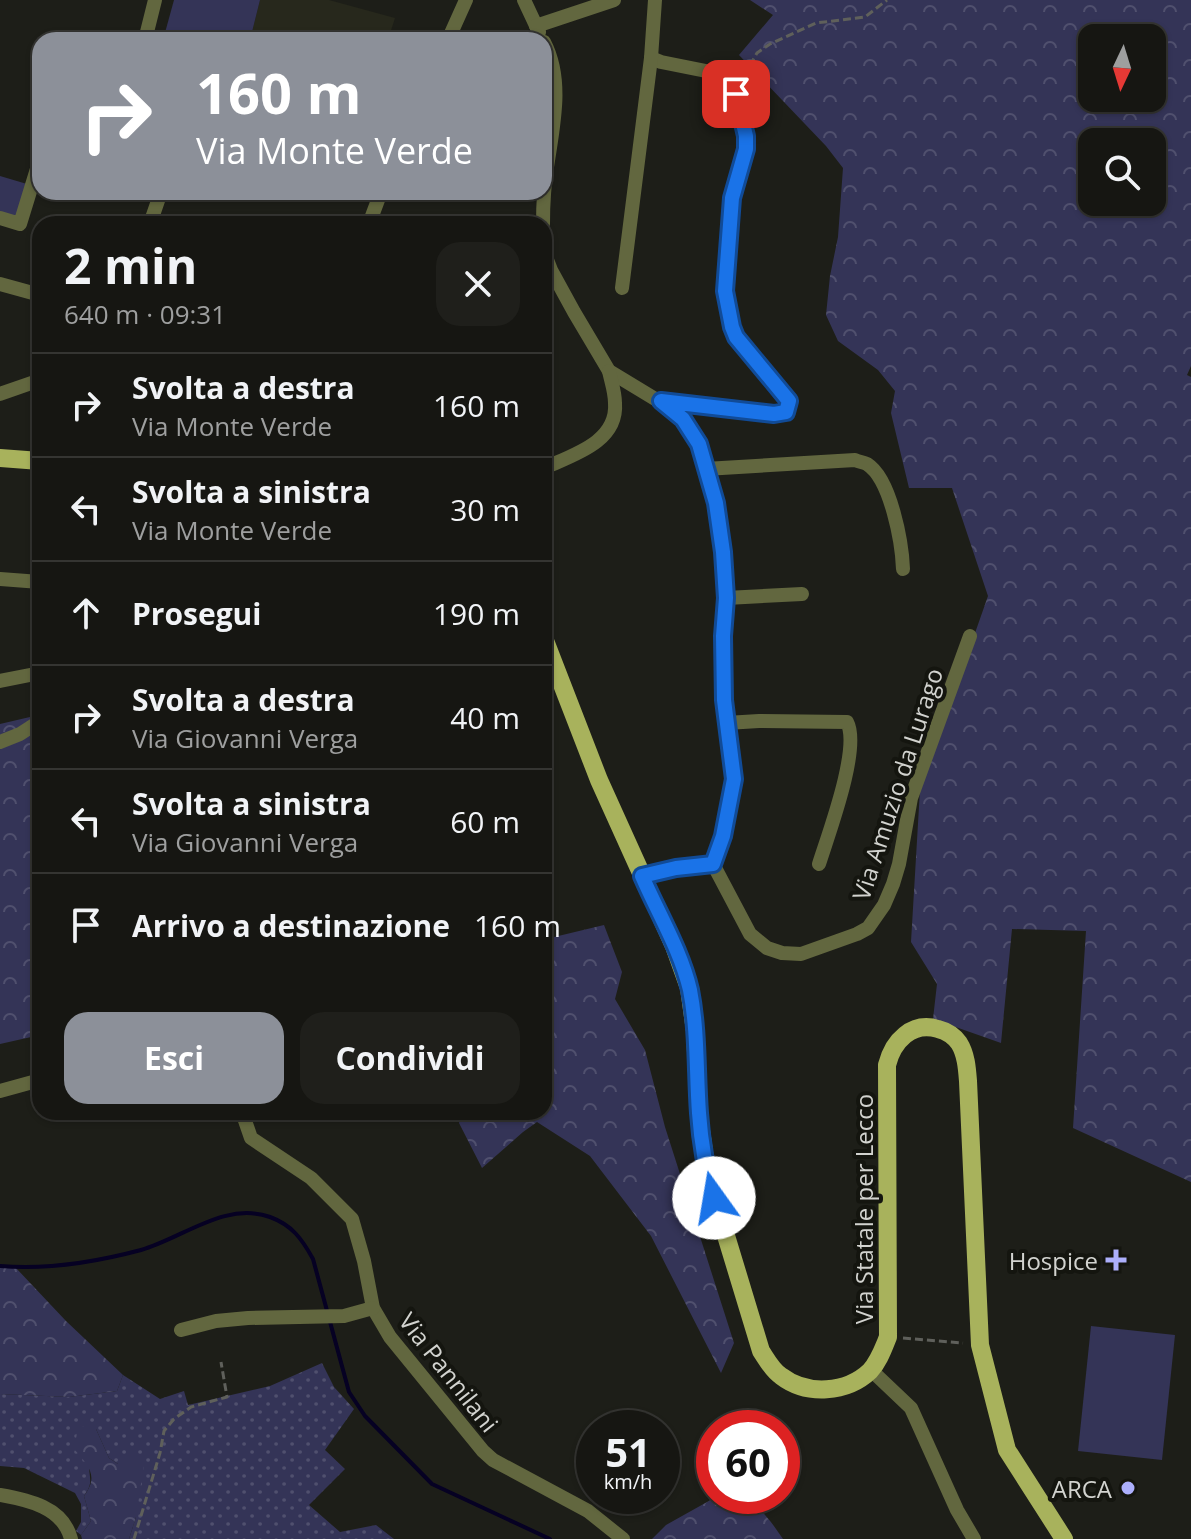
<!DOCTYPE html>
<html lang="it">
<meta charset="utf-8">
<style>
:root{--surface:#161612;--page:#1f1f1b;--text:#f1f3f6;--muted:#9e9f9f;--line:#353532;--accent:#8c9099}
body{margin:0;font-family:"Open Sans",sans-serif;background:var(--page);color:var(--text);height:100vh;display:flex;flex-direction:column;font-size:30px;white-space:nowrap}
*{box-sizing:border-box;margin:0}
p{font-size:26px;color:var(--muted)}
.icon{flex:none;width:44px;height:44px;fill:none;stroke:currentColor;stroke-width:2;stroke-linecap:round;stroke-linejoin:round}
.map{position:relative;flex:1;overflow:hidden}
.details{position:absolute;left:32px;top:216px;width:520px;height:904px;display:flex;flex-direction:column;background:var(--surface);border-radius:24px;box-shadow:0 2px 6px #0004,0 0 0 2px var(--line)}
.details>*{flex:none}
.hud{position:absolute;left:32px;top:32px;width:520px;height:168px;border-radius:24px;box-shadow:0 2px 6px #0004,0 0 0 2px var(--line);background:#8c9099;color:#fff;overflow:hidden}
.needle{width:52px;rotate:184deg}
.tools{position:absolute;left:1078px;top:24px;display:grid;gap:16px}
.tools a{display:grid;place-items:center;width:88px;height:88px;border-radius:16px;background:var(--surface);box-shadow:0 2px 6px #0004,0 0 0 2px var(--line);font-size:40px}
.speed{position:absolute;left:576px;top:1410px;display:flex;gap:16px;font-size:40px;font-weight:700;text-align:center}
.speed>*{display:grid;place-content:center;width:104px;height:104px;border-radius:50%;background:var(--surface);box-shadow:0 2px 6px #0004,0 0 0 2px var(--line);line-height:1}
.speed small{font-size:20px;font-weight:400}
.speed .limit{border:12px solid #d22;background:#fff;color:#111}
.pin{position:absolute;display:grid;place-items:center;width:68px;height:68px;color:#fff;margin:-34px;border-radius:16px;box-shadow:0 4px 12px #0006}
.me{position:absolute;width:88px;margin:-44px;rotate:347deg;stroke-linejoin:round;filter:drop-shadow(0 0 6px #0008)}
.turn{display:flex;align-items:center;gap:28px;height:168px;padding:0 32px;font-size:36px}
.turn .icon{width:104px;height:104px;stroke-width:2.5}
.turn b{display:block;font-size:56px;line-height:68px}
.round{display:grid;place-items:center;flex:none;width:84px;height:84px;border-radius:24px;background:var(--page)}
.headline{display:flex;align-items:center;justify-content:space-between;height:136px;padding:0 32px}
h1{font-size:48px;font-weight:700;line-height:60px}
.button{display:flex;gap:16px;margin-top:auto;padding:16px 32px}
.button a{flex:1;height:92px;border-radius:24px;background:var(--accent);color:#fff;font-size:32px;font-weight:700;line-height:92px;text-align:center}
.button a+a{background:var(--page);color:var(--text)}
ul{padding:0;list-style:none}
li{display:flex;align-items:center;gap:24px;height:104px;padding:0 32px;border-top:2px solid var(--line)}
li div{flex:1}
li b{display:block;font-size:30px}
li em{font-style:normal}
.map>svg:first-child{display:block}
.built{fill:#27281c}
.grass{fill:url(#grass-dots)}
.forest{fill:url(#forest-crowns);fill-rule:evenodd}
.park{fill:#343457}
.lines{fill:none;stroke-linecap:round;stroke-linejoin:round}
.stream{stroke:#060123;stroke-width:4}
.path{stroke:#5f605b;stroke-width:3;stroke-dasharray:8 4;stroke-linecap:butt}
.minor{stroke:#62673f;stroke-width:14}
.major{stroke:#a8b25c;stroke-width:18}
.route-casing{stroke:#114b97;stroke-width:20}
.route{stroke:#1a73e8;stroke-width:14}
.poi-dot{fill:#acaffb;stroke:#14150f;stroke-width:3}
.labels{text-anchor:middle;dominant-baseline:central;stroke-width:8;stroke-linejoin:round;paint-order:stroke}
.street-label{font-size:24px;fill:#d2d3cf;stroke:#14150f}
.poi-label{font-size:24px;fill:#d2d3cf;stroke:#14150f;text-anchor:end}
</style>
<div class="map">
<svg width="1191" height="1539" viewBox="0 0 1191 1539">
<defs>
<pattern id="grass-dots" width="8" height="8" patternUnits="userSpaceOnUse" patternTransform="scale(2)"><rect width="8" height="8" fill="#343457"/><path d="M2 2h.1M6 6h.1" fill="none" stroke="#50506e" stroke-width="1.8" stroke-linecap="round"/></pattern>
<pattern id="forest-crowns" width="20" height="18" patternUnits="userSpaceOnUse" patternTransform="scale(2)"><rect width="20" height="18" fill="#343457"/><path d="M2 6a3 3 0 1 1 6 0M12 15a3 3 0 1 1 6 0" fill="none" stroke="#50506e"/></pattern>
</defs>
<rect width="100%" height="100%" fill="#1d1e18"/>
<path class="built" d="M260,0H329L395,18L388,40H250Z"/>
<path class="grass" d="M322,1363L334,1387L354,1409L325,1450L345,1469L309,1505L340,1532L376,1525L394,1539H129L136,1517L118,1464L109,1458L96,1429C94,1440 89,1453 89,1464C89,1479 94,1482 84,1496L91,1521L81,1535L76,1531L81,1522V1504L75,1493L24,1468L0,1466V1394L69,1397L117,1391L123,1375L160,1399L184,1391L188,1405L270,1386Z"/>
<g class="forest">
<path d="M750,0H1191V366L1187,375L1191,377V1182L1073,1128L1086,931L1012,929L1001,1043L933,1019L937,984L911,942L920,790L988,596L952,488H909L891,413L895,391L878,370L838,341L826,315L830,276L838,237L843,168L826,146L739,55L773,15ZM1092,38H1152V98H1092ZM1092,142H1152V202H1092Z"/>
<path d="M30,717L40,728V1035L0,1044V724Z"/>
<path d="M604,925L622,972L615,999L645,1050L665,1127L734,1343L721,1373L651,1236L590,1156L537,1122L523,1132L482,1168L459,1123L462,1112H544V933L550,938Z"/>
<path d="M0,1267L16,1268L66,1321L123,1375L117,1391L69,1397L0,1394Z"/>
<path d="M87,1425L96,1429L109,1458L118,1464L133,1455L144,1464L136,1517L129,1539H82L81,1535L91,1521L84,1496C99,1476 89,1466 74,1449L78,1428Z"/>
<path d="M721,1496C754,1496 765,1513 783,1539H652L666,1525L716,1497Z"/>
</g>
<g class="park">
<path d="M174,0H260L250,40H163Z"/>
<path d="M0,176L27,184L18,219L0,214Z"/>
<path d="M1091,1326L1175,1335L1162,1460L1078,1451Z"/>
</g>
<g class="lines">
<path class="stream" d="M0,1266C46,1270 96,1262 141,1250C183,1238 225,1201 270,1217C292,1225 302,1239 313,1259L349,1392L365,1416L432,1484L550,1539"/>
<g class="path">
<path d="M744,76L757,53L770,44L816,23L865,17L887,0"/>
<path d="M903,1338L963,1343"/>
<path d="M134,1539L160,1453L164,1431L174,1419L191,1407L227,1397L221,1362"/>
</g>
<g class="minor">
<path d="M524,0L539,32"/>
<path d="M536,26L614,0"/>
<path d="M145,40L155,0"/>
<path d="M448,40L466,0"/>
<path d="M651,58L661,62L721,74L729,78L733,83L746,136V149L732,198L725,291L732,327L736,337L789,401L786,412L774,414L666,402"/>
<path d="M0,218L20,224L40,159"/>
<path d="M152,224V218L161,192"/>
<path d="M369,224L381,192"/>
<path d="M543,224C543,205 544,186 547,167C553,126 564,80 544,42"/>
<path d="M544,252L551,270L574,312L609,371L675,411L683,419L699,444L704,459L716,503L725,572L726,598L723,636L724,700L734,779L723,836L713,864L676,868L642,876"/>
<path d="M0,284L40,295"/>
<path d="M622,288L651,58L655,0"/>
<path d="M0,394L40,380"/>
<path d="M544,468C573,455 618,442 615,403C615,392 611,381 609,371"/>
<path d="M705,469L855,460C859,462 863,462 867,464C891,479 902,543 903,569"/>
<path d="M0,579L40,582"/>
<path d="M726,598L802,594"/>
<path d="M0,681L40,673"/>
<path d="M726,723L759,721L847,722C861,748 828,835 819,864"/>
<path d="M0,742L20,734L40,721"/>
<path d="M713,864L750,934L767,948L782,953L801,954L857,934L868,928L884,905L893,884L899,864L911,798L970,636"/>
<path d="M0,1091L40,1080"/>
<path d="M242,1112L251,1138L311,1178L352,1219L364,1261L373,1308L390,1337L483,1451L493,1460L588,1511L623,1539"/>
<path d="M181,1330L216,1321L248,1318L344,1316L373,1308"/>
<path d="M871,1370L911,1408L957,1510L974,1539"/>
<path d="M0,1495C28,1500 63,1507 71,1539"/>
</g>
<g class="major">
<path d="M0,458L40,461"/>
<path d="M544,638L599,780L674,946L689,988L695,1031L699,1116L707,1173L761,1351C767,1360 772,1370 781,1376C807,1396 847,1393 870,1371C879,1361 883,1349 888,1337L887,1065C893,1041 912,1021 938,1029C946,1031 954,1036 959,1043C966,1054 967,1068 968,1081L980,1345L1007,1450L1064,1539"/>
</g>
</g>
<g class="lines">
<g class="route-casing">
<path id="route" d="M714,1198C706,1171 701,1142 699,1113C696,1072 698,1031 690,990C681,951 658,913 642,876L676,868L713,864L723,836L734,779L724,700L723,636L726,598L723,552L716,503L699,444L683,419L661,401L774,414L786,412L789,401L736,337L732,327L725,291L732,198L746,149V136L736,94"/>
</g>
<use href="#route" class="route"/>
</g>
<g class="poi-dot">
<path d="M1112 1248h8v8h8v8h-8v8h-8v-8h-8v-8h8z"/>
<circle cx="1128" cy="1488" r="8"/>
</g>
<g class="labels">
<g class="street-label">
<text transform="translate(897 784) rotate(-72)">Via Amuzio da Lurago</text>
<text transform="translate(863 1209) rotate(-90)">Via Statale per Lecco</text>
<text transform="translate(449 1372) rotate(52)">Via Pannilani</text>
</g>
<g class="poi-label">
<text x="1098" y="1260">Hospice</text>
<text x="1112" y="1488">ARCA</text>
</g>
</g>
</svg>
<div class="tools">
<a><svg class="needle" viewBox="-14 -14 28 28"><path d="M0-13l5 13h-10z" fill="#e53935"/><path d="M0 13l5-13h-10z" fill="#9e9f9f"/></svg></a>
<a><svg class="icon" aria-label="search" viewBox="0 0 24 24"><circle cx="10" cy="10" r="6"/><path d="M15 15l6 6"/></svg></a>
</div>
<div class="speed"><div>51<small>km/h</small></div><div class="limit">60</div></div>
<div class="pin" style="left:736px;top:94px;background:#d93025"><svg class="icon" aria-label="arrive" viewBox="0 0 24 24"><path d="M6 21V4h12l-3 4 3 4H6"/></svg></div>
<svg class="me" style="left:714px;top:1198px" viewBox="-20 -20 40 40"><circle r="19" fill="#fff"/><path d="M0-13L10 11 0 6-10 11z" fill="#1a73e8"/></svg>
<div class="hud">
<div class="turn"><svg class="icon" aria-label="right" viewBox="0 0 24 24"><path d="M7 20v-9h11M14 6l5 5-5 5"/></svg><div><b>160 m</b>Via Monte Verde</div></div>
</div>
<section class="details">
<div class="headline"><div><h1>2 min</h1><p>640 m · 09:31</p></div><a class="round"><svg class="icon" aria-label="close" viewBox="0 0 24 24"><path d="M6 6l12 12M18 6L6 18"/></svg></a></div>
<ul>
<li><svg class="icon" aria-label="right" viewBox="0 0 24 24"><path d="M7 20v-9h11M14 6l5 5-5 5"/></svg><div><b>Svolta a destra</b><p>Via Monte Verde</p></div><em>160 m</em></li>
<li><svg class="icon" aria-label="left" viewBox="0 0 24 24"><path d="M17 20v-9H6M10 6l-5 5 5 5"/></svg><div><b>Svolta a sinistra</b><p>Via Monte Verde</p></div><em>30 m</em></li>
<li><svg class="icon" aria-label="ahead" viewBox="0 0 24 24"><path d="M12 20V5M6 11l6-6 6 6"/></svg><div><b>Prosegui</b></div><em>190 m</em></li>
<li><svg class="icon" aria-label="right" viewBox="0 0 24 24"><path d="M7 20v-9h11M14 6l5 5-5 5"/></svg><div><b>Svolta a destra</b><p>Via Giovanni Verga</p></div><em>40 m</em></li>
<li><svg class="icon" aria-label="left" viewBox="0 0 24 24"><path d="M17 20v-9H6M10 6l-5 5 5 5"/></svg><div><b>Svolta a sinistra</b><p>Via Giovanni Verga</p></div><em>60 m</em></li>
<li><svg class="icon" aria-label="arrive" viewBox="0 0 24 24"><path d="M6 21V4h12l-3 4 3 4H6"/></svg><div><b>Arrivo a destinazione</b></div><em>160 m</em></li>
</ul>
<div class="button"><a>Esci</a><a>Condividi</a></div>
</section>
</div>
